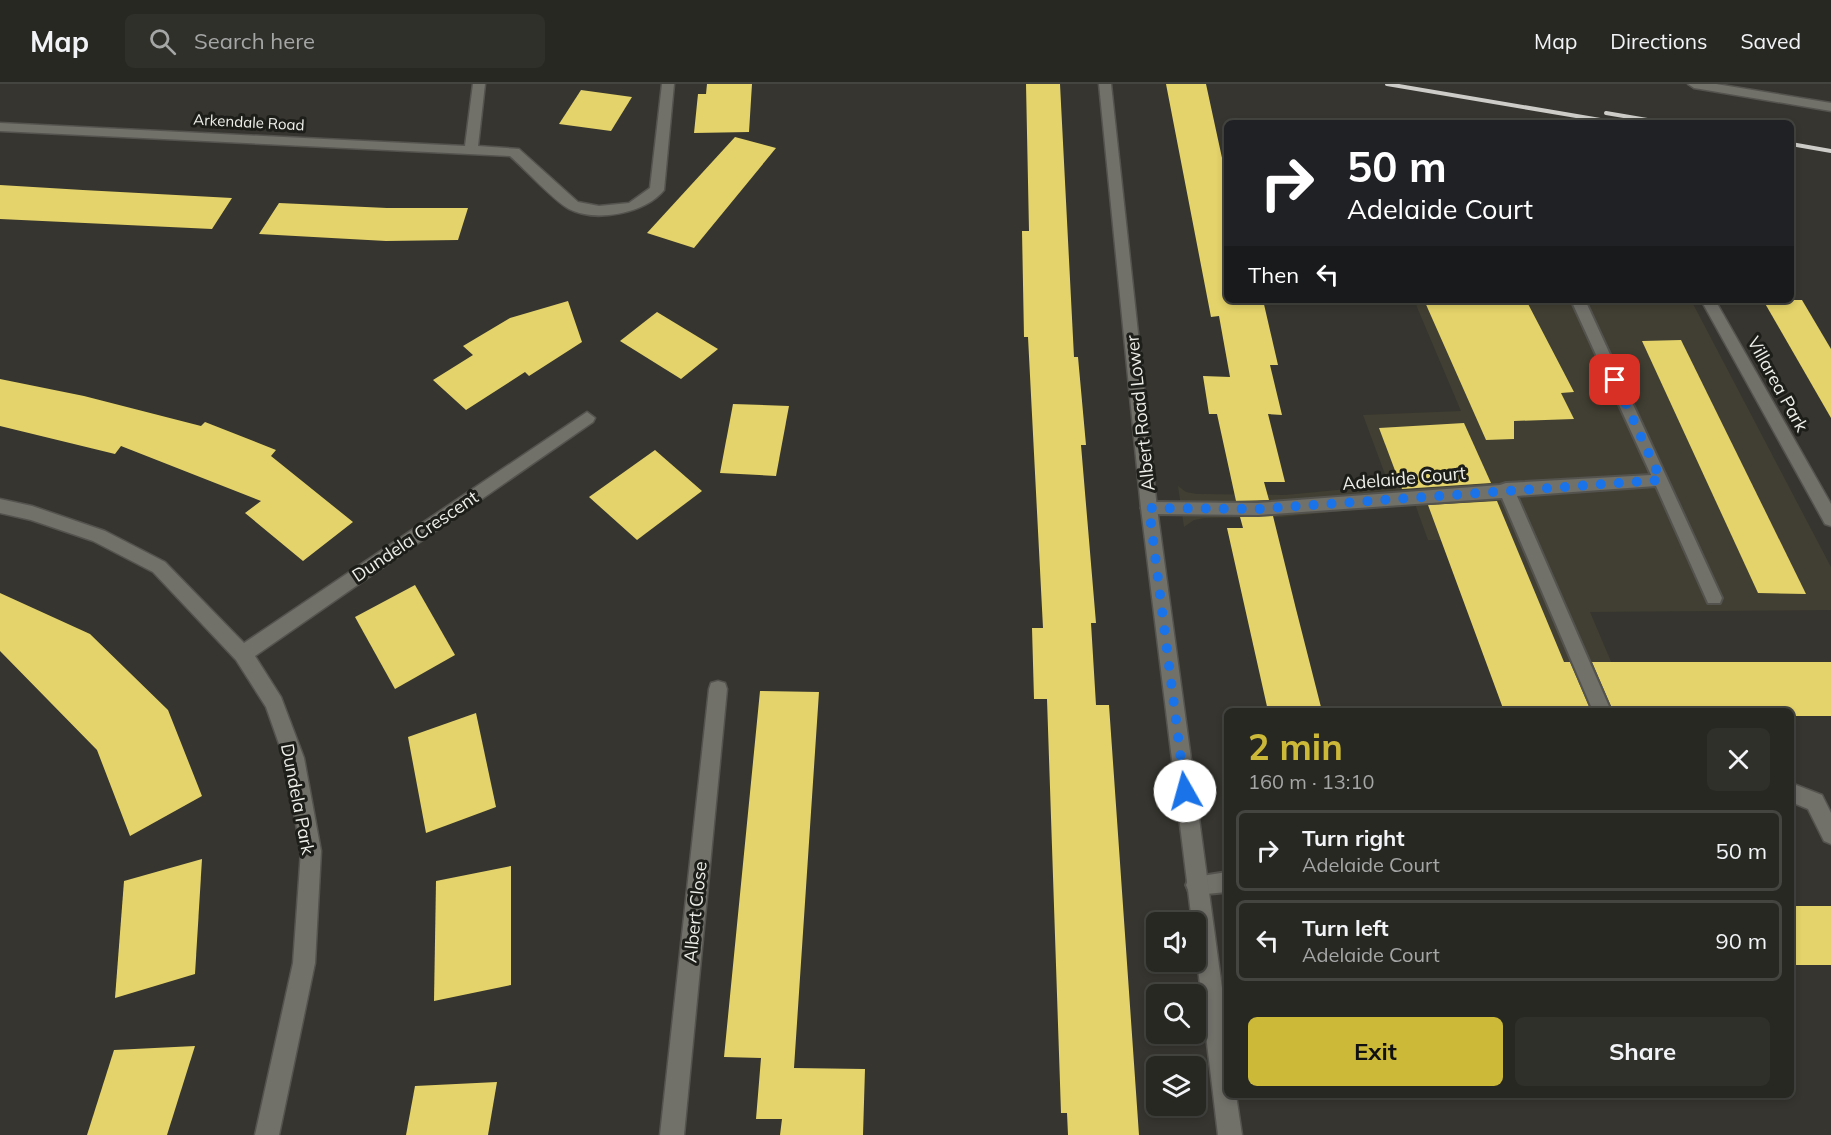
<!DOCTYPE html>
<meta charset="utf-8">
<style>
:root{--surface:#282823;--page:#30302b;--text:#f1f3f6;--muted:#a5a6a6;--line:#444441;--accent:#cdb938}
body{margin:0;font-family:Mulish,sans-serif;background:var(--page);color:var(--text);height:100vh;display:flex;flex-direction:column;font-size:22px;white-space:nowrap}
*{box-sizing:border-box;margin:0}
p{font-size:20px;color:var(--muted)}
.icon{flex:none;width:33px;height:33px;fill:none;stroke:currentColor;stroke-width:2;stroke-linecap:round;stroke-linejoin:round}
.map{position:relative;flex:1;overflow:hidden}
.panel{position:absolute;left:1224px;top:624px;width:570px;height:390px;display:flex;flex-direction:column;background:var(--surface);border-radius:9px;box-shadow:0 3px 9px #0003,0 0 0 2px var(--line)}
.panel>*{flex:none}
.guide{position:absolute;left:1224px;top:36px;width:570px;height:183px;border-radius:9px;box-shadow:0 3px 9px #0003,0 0 0 2px var(--line);background:#202124;color:#fff;overflow:hidden}
.tools{position:absolute;left:1146px;top:828px;display:grid;gap:12px}
.tools a{display:grid;place-items:center;width:60px;height:60px;border-radius:9px;background:var(--surface);box-shadow:0 3px 9px #0003,0 0 0 2px var(--line);font-size:30px}
.pin{position:absolute;display:grid;place-items:center;width:51px;height:51px;color:#fff;margin:-26px;border-radius:12px;box-shadow:0 3px 9px #0006}
.me{position:absolute;width:66px;margin:-33px;rotate:353deg;stroke-linejoin:round;filter:drop-shadow(0 0 4px #0008)}
.turn{display:flex;align-items:center;gap:21px;height:126px;padding:0 24px;font-size:27px}
.turn .icon{width:78px;height:78px;stroke-width:2.5}
.turn b{display:block;font-size:42px;line-height:51px}
.then{display:flex;align-items:center;height:57px;padding:0 24px;background:#0003;gap:12px;font-size:22px}
.round{display:grid;place-items:center;flex:none;width:63px;height:63px;border-radius:9px;background:var(--page)}
.summary{display:flex;align-items:center;justify-content:space-between;height:102px;padding:0 24px}
h1{font-size:36px;font-weight:700;line-height:45px;color:var(--accent)}
.cta{display:flex;gap:12px;margin-top:auto;padding:12px 24px}
.cta a{flex:1;height:69px;border-radius:9px;background:var(--accent);color:#111;font-size:24px;font-weight:700;line-height:69px;text-align:center}
.cta a+a{background:var(--page);color:var(--text)}
ul{padding:0;list-style:none}
li{display:flex;align-items:center;gap:18px;height:81px;margin:0 12px 9px;padding:0 12px;border:3px solid var(--line);border-radius:9px}
li div{flex:1}
li b{display:block;font-size:22px}
li em{font-style:normal}
header{display:flex;align-items:center;gap:36px;box-sizing:border-box;height:84px;padding:0 30px;background:var(--surface);border-bottom:2px solid var(--line)}
header strong{font-size:28px}
nav{display:flex;gap:33px;margin-inline-start:auto;font-size:21px}
.search{width:420px;height:54px;background:var(--page);display:flex;align-items:center;gap:15px;box-sizing:border-box;padding:0 21px;border-radius:9px;color:var(--muted);font-size:22px}
.map>svg:first-child{display:block}
.built{fill:#413f33}
.building{fill:#e4d36a}
.lines{fill:none;stroke-linecap:round;stroke-linejoin:round}
.lane-casing{stroke:#54534e;stroke-width:4}
.street-casing{stroke:#54534e;stroke-width:3}
.lane{fill:#717069;fill-rule:evenodd}
.street{fill:#717069;fill-rule:evenodd}
.rail{stroke:#cdccc8;stroke-width:4}
.route{stroke:#1a73e8;stroke-width:10;stroke-dasharray:0 18}
.labels{text-anchor:middle;dominant-baseline:central;stroke-width:6;stroke-linejoin:round;paint-order:stroke}
.far-street-label{font-size:15px;fill:#eeeeea;stroke:#1d1d1a}
.street-label{font-size:18px;fill:#eeeeea;stroke:#1d1d1a}
</style>
<header>
<strong>Map</strong>
<div class="search"><svg class="icon" aria-label="search" viewBox="0 0 24 24"><circle cx="10" cy="10" r="6"/><path d="M15 15l6 6"/></svg>Search here</div>
<nav><a>Map</a><a>Directions</a><a>Saved</a></nav>
</header>
<div class="map">
<svg width="1831" height="1051" viewBox="0 0 1831 1051">
<rect width="100%" height="100%" fill="#36352f"/>
<path class="built" d="M1414,216H1691L1831,483V526L1590,528L1632,627H1507L1445,456H1428L1415,420L1282,433L1205,434L1194,436L1184,443L1178,402L1186,408L1197,410L1285,411L1389,401L1363,331L1461,327Z"/>
<g class="building">
<path d="M707,0H752L749,48L694,49L698,10H706Z"/>
<path d="M1026,0H1060L1074,273H1078L1086,361H1081L1096,539H1091L1096,621H1109L1139,1051H1068L1067,1029H1061L1047,615H1034L1032,544H1043L1028,253H1024L1022,147H1029Z"/>
<path d="M1166,0H1206L1227,97V216H1263L1278,281H1270L1282,331L1268,330L1285,398H1264L1269,416L1236,417L1217,330H1209L1203,292L1230,293L1219,232L1211,233Z"/>
<path d="M581,6L632,13L611,47L559,40Z"/>
<path d="M735,53L776,64L694,164L647,149Z"/>
<path d="M0,101L83,106L232,114L212,145L0,135Z"/>
<path d="M279,119L387,124H468L458,156L386,157L259,150Z"/>
<path d="M1424,216H1526L1574,308L1561,309L1574,335L1514,337V355L1486,356Z"/>
<path d="M1763,216H1802L1831,265V334Z"/>
<path d="M568,217L582,258L529,292L525,288L466,326L433,296L473,271L463,262L510,234Z"/>
<path d="M657,228L718,265L681,295L620,257Z"/>
<path d="M1681,256L1806,510L1758,509L1642,257Z"/>
<path d="M0,295L84,312L201,342L205,338L276,366L271,372L353,438L303,477L245,429L261,417L121,362L115,370L0,342Z"/>
<path d="M733,320L789,322L776,392L720,389Z"/>
<path d="M1464,339L1491,399L1402,405L1379,344Z"/>
<path d="M655,366L702,407L637,456L589,413Z"/>
<path d="M1497,417L1564,578H1570L1591,627H1504L1428,421Z"/>
<path d="M1273,432L1296,525L1322,627H1268L1227,444H1243L1240,433Z"/>
<path d="M415,501L455,571L395,605L355,533Z"/>
<path d="M0,509L90,550L168,626L202,712L130,752L97,666L0,567Z"/>
<path d="M1592,578H1831V632H1791V627H1613Z"/>
<path d="M760,607L819,608L794,984L865,985L863,1051H780L782,1035H756L761,974L724,973Z"/>
<path d="M476,629L496,723L426,749L408,653Z"/>
<path d="M202,775L195,890L115,914L124,797Z"/>
<path d="M511,782V901L434,917L436,797Z"/>
<rect x="1791" y="822" width="40" height="59"/>
<path d="M195,962L167,1051H87L114,966Z"/>
<path d="M497,998L488,1051H406L415,1002Z"/>
</g>
<g class="lines">
<g class="lane-casing">
<g id="lane">
<path d="M1571,216H1585L1722,514L1720,519H1708L1656,402L1517,412L1611,627H1593L1502,414L1258,431L1149,430L1141,424L1149,418L1258,419L1500,401L1506,399L1651,391Z"/>
<path d="M1227,788V808L1196,811L1189,808L1186,801L1189,794Z"/>
</g>
</g>
<g class="street-casing">
<g id="street">
<path d="M473,0H485L478,62L519,65L578,118L599,122L629,119L650,104L662,0H674L664,106C646,129 596,139 569,125C553,116 526,86 510,72L0,47V39L465,62Z"/>
<path d="M1099,0H1111L1157,424L1227,941V1011H1236L1242,1051H1218L1196,868V838H1192L1141,424Z"/>
<path d="M1688,0H1716L1831,19V27L1694,4Z"/>
<path d="M1701,216H1715L1831,420V442L1825,440Z"/>
<path d="M587,328L595,334L593,338L255,572L281,613L304,674L321,767L315,879L279,1051H255L293,879L301,767L284,674L266,623L236,576L153,488L93,457L31,436L0,429V415L32,422L105,447L165,478L244,559Z"/>
<path d="M718,597L725,599L727,605L684,1051H660L709,605L711,599Z"/>
<path d="M1791,699L1822,711L1831,729V760L1824,757L1808,725L1791,718Z"/>
</g>
</g>
<use href="#lane" class="lane"/>
<use href="#street" class="street"/>
<g class="rail">
<path d="M1387,0L1618,39"/>
<path d="M1606,29L1665,39"/>
<path d="M1791,60L1831,67"/>
</g>
</g>
<g class="lines">
<path class="route" d="M1185,707L1149,424L1258,425L1661,396L1615,296"/>
</g>
<g class="labels">
<g class="far-street-label">
<text transform="translate(249 38) rotate(3)">Arkendale Road</text>
</g>
<g class="street-label">
<text transform="translate(1778 300) rotate(61)">Villarea Park</text>
<text transform="translate(1140 329) rotate(-96)">Albert Road Lower</text>
<text transform="translate(1404 394) rotate(-5)">Adelaide Court</text>
<text transform="translate(415 452) rotate(-34)">Dundela Crescent</text>
<text transform="translate(298 715) rotate(79)">Dundela Park</text>
<text transform="translate(695 828) rotate(-84)">Albert Close</text>
</g>
</g>
</svg>
<div class="tools">
<a><svg class="icon" aria-label="sound" viewBox="0 0 24 24"><path d="M4 9h4l5-4v14l-5-4H4zM17 9q2 3 0 6"/></svg></a>
<a><svg class="icon" aria-label="search" viewBox="0 0 24 24"><circle cx="10" cy="10" r="6"/><path d="M15 15l6 6"/></svg></a>
<a><svg class="icon" aria-label="layers" viewBox="0 0 24 24"><path d="M12 4l9 5-9 5-9-5zM3 14l9 5 9-5"/></svg></a>
</div>
<div class="pin" style="left:1615px;top:296px;background:#d93025"><svg class="icon" aria-label="arrive" viewBox="0 0 24 24"><path d="M6 21V4h12l-3 4 3 4H6"/></svg></div>
<svg class="me" style="left:1185px;top:707px" viewBox="-20 -20 40 40"><circle r="19" fill="#fff"/><path d="M0-13L10 11 0 6-10 11z" fill="#1a73e8"/></svg>
<div class="guide">
<div class="turn"><svg class="icon" aria-label="right" viewBox="0 0 24 24"><path d="M7 20v-9h11M14 6l5 5-5 5"/></svg><div><b>50 m</b>Adelaide Court</div></div>
<div class="then">Then<svg class="icon" aria-label="left" viewBox="0 0 24 24"><path d="M17 20v-9H6M10 6l-5 5 5 5"/></svg></div>
</div>
<section class="panel">
<div class="summary"><div><h1>2 min</h1><p>160 m · 13:10</p></div><a class="round"><svg class="icon" aria-label="close" viewBox="0 0 24 24"><path d="M6 6l12 12M18 6L6 18"/></svg></a></div>
<ul>
<li><svg class="icon" aria-label="right" viewBox="0 0 24 24"><path d="M7 20v-9h11M14 6l5 5-5 5"/></svg><div><b>Turn right</b><p>Adelaide Court</p></div><em>50 m</em></li>
<li><svg class="icon" aria-label="left" viewBox="0 0 24 24"><path d="M17 20v-9H6M10 6l-5 5 5 5"/></svg><div><b>Turn left</b><p>Adelaide Court</p></div><em>90 m</em></li>
</ul>
<div class="cta"><a>Exit</a><a>Share</a></div>
</section>
</div>
